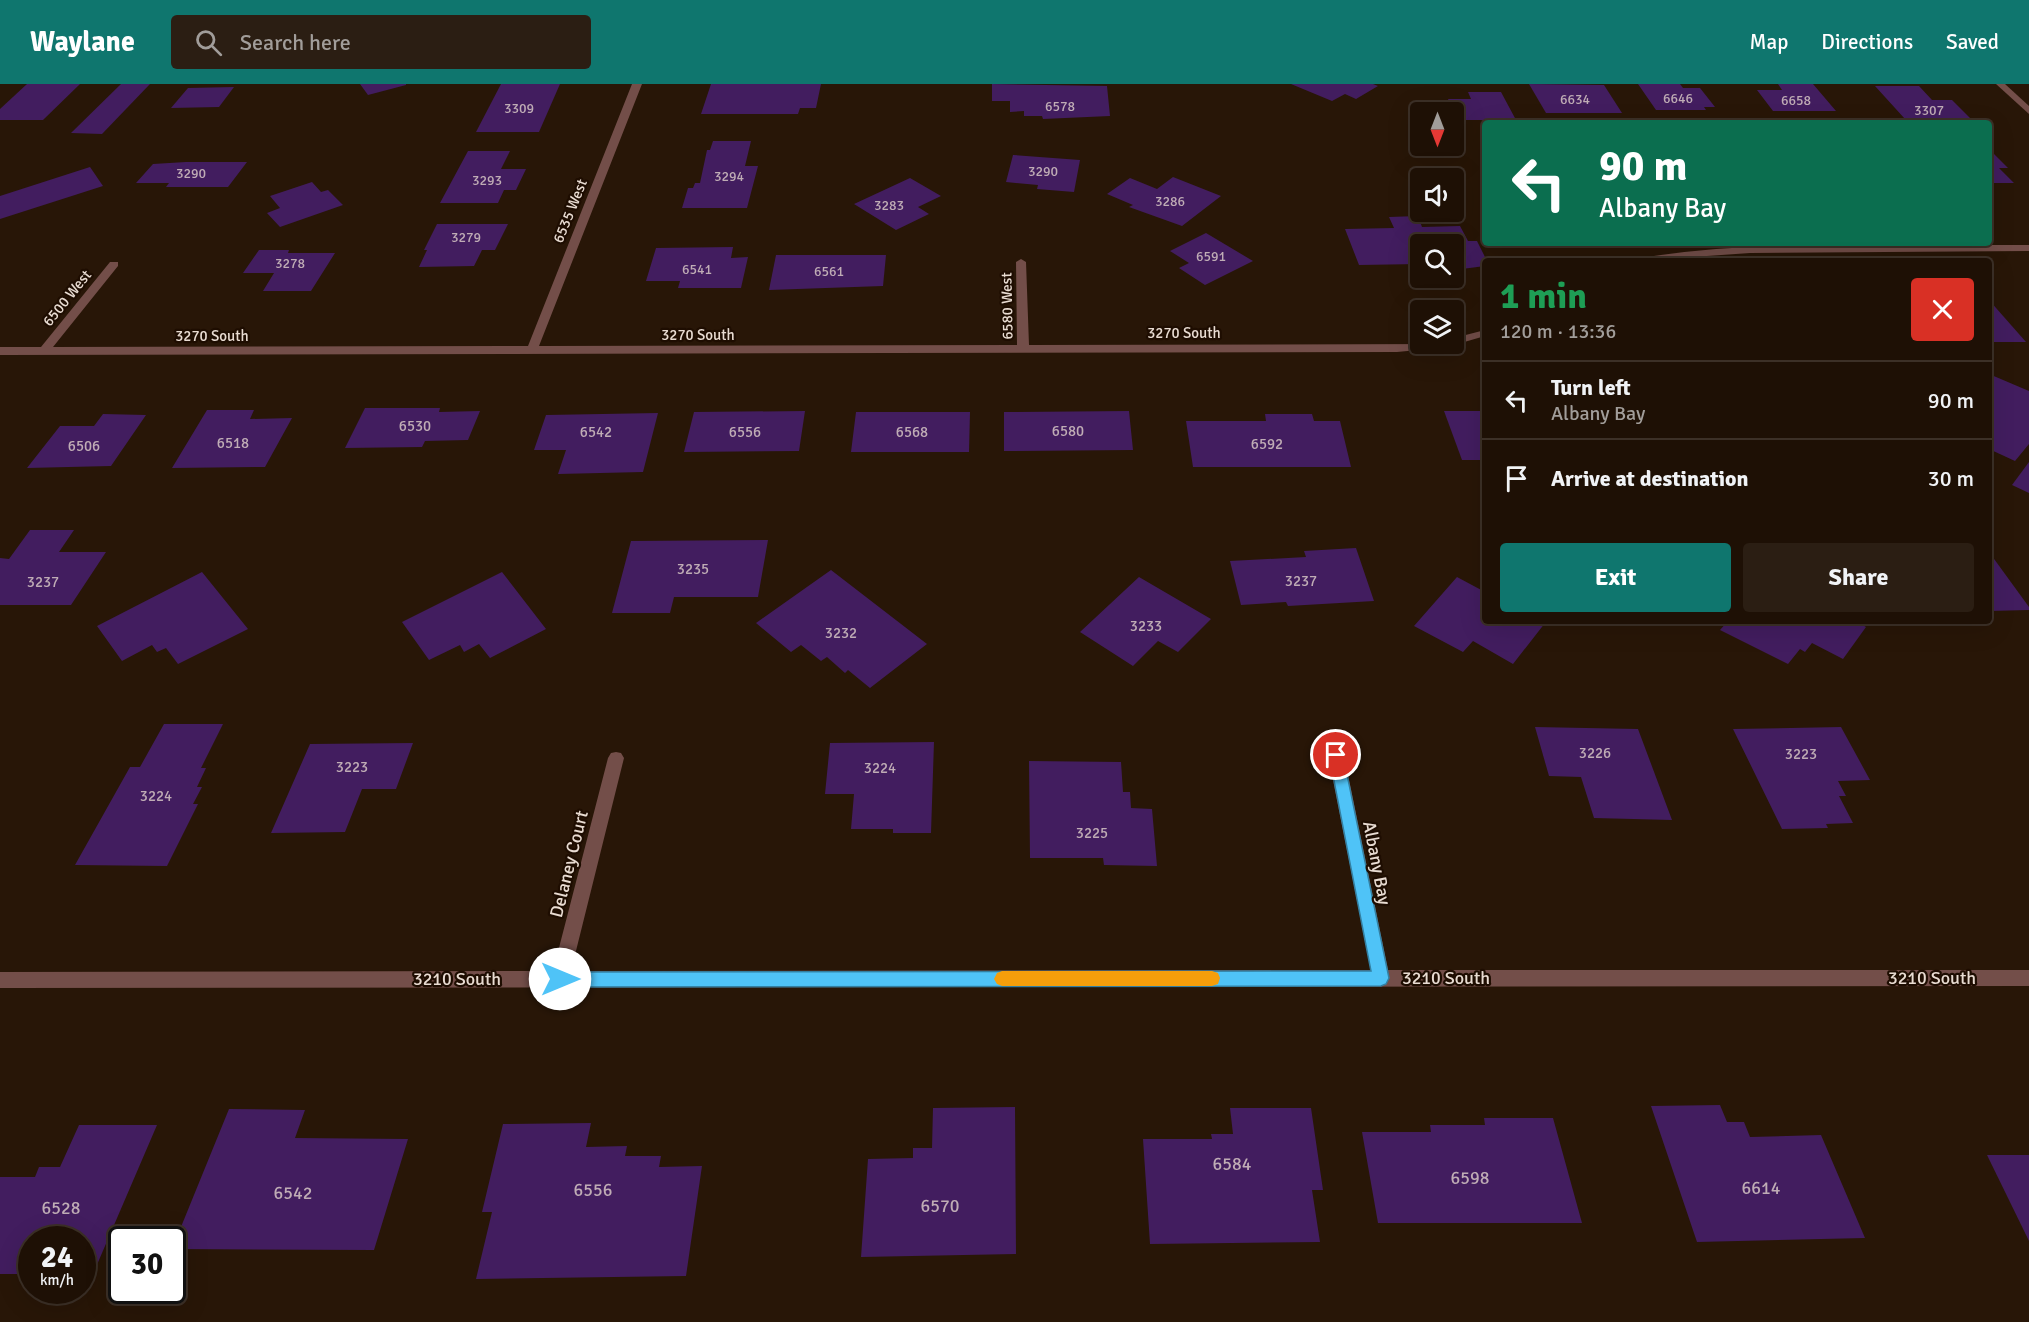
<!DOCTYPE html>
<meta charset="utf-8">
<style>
:root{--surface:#1e1005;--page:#2b1e13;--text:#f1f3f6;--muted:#a19d9a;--line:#3c3027;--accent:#0f766e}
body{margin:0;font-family:Signika,sans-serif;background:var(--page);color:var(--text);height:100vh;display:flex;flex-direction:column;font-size:22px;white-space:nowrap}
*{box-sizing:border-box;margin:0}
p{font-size:20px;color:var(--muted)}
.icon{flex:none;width:33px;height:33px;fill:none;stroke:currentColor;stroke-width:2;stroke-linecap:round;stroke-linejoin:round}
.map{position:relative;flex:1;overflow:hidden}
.details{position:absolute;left:1482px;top:174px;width:510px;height:366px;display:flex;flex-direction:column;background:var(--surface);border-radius:6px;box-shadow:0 6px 24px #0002,0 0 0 2px var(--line)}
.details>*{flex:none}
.top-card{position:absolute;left:1482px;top:36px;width:510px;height:126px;border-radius:6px;box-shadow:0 6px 24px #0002,0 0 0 2px var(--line);background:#0b6e4f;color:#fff;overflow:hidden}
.needle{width:39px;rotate:180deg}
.buttons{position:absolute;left:1410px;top:18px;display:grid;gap:12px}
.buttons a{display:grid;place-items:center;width:54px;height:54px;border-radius:6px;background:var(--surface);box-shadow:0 6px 24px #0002,0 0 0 2px var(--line);font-size:30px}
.speed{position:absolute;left:18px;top:1142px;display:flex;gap:12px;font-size:30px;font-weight:700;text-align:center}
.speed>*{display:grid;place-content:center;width:78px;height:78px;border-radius:50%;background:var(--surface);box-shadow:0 6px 24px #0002,0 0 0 2px var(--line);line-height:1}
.speed small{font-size:15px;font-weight:400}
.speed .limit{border:3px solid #111;border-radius:9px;background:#fff;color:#111}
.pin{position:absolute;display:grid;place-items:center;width:51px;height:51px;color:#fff;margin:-26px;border:3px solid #fff;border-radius:50%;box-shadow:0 2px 6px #0007}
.me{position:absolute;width:66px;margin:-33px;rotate:90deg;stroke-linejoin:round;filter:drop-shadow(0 0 4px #0008)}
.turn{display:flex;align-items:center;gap:21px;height:126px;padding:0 18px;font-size:27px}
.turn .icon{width:78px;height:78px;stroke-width:2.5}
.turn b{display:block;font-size:42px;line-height:51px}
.round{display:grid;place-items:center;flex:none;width:63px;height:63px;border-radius:6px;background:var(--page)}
.summary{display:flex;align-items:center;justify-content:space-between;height:102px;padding:0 18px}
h1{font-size:36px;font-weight:700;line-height:45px;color:#1e9e55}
.cta{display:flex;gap:12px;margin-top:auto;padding:12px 18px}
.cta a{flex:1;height:69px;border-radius:6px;background:var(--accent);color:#fff;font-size:24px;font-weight:700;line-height:69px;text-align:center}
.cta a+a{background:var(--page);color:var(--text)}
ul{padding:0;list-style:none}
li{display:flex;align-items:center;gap:18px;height:78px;padding:0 18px;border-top:2px solid var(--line)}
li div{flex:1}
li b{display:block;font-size:22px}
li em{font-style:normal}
header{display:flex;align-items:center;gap:36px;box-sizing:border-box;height:84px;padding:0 30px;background:var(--accent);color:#fff}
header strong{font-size:28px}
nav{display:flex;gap:33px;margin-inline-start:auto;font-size:21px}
.search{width:420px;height:54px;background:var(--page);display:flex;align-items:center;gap:15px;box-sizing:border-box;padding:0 21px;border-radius:6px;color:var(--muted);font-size:22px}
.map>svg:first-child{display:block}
.building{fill:#421d5f}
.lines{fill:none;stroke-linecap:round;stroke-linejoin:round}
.minor{fill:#734e49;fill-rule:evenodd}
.route{fill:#4fc3f7;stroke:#337fa1;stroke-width:1.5}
.slow{fill:#f59e0b}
.labels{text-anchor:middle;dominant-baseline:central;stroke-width:4.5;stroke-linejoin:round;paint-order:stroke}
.far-number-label{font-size:14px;fill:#bfacb5}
.far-street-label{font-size:15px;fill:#e9dcd2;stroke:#1e0d01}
.number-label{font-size:15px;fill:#bfacb5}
.street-label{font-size:18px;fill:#e9dcd2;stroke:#1e0d01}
.near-number-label{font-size:18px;fill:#bfacb5}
</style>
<header>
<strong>Waylane</strong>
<div class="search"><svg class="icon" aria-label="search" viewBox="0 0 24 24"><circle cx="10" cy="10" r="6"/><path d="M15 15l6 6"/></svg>Search here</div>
<nav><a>Map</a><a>Directions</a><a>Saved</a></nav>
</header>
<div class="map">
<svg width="2029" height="1238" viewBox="0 0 2029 1238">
<rect width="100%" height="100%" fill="#281607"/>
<g class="building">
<path d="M27,0H80L43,36H0V25Z"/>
<path d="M121,0H150L102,50L71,49Z"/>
<path d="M360,0H406V1L368,11Z"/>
<path d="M501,0H560L539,48H476Z"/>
<path d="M711,0H821L816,24H800L798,30H701Z"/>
<path d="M992,0L1107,2L1110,32L1043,35L1042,32H1024V27L1010,28V17H992Z"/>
<path d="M1291,0H1373L1378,2L1356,15L1345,10L1332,17Z"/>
<path d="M1529,0L1604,1L1622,29H1546Z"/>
<path d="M1638,0H1680L1683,4H1700L1715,23H1704L1706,26H1656Z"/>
<path d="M1778,0H1813L1836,27H1773L1757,6H1782Z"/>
<path d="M1875,2H1919L1932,16H1952L1971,35H1905Z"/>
<path d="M234,3L219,23L171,24L188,4Z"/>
<path d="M1468,8H1501L1516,36H1457L1448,15H1471Z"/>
<path d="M713,57H751L745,82H758L747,124H682L688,104H693L695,99H700L707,66H710Z"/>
<path d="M1989,65L2008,84H1999L2014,99H1989Z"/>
<path d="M468,67H510L501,85H526L516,106H504L498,119H440Z"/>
<path d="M1013,71L1080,76L1074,108L1037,105L1038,101L1006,98Z"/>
<path d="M186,78H247L228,103H166L169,99H136L153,80Z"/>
<path d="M90,83L103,102L0,135V112Z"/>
<path d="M1173,93L1221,112L1182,142L1129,123L1133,121L1107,110L1130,94L1157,105Z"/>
<path d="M910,94L941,112L918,123L929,130L896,146L854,120Z"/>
<path d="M312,98L321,108L328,106L343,121L280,143L267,129L280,124L270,112Z"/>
<path d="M1418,132L1422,143L1460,142L1468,157H1477L1487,177L1485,182L1454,186V160H1420V180L1359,181L1345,145L1394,144L1389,133Z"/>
<path d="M437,140H508L495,166H482L474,182L419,183L427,166H424Z"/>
<path d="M1206,149L1253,177L1205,201L1179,184L1189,179L1170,167Z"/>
<path d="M733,163L731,174L748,173L741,204H678L680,197H646L656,164Z"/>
<path d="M259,166H289L288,169H335L311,207H263L274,189H243Z"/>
<path d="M776,171H886L883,202L769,206Z"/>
<path d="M1989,216L2026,258H1989Z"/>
<path d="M1989,290L2029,307V360L2015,377L1989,365Z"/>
<path d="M365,324H440L439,328L480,327L468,356L425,357L422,363L345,364Z"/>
<path d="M207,326H254L250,335L292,334L265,383L172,384Z"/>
<path d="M805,327L799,367L684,368L694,328Z"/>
<path d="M1129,327L1133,366L1004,367V328Z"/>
<path d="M1444,327H1485V376H1462Z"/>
<path d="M856,328H970L969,368H851Z"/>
<path d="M658,329L643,388L558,390L566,366H534L546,331Z"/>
<path d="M103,330L146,331L111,382L27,384L60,342H94Z"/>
<path d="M1265,330H1312L1314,337H1340L1351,383H1193L1186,337H1266Z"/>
<path d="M2029,378V409L2012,401Z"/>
<path d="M30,446H74L59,468H106L71,521H0V474L9,475Z"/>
<path d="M768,456L758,513H674L670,529H612L631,457Z"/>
<path d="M1356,464L1374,517L1288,522L1286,518L1241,521L1230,477L1306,473L1304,467Z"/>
<path d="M1989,468L2029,523V526L1989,527Z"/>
<path d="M831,486L927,560L870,604L848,586L845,589L827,573L821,577L801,561L791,568L756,539Z"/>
<path d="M202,488L248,545L178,580L166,564L157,568L152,561L122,577L97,542Z"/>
<path d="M502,488L546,545L490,574L479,560L464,568L460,561L429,576L402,538Z"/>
<path d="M1139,493L1211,535L1178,568L1158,557L1133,582L1080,548Z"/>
<path d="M1457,493L1485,508V537H1540L1545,539L1513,580L1473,557L1463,568L1414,542Z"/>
<path d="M1728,537H1856L1866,543L1843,575L1812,559L1805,568L1800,565L1788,580L1720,546Z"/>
<path d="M164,640H223L201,684H206L197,703H202L193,720H198L167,782L75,781L130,683H140Z"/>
<path d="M1535,643L1638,645L1672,736L1594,734L1581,693L1549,692Z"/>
<path d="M1841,643L1870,696L1838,697L1846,712H1839L1853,739L1826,740L1828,744L1782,745L1733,645Z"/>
<path d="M934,658L931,749H893V745H851L854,710H825L830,659Z"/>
<path d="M413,659L396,705H362L345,748L271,749L310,660Z"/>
<path d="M1029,677L1121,678L1123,708H1130L1131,724L1152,725L1157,782L1104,781L1103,774H1030Z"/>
<path d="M1720,1021L1727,1038H1744L1750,1053L1821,1051L1865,1154L1697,1158L1651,1022Z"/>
<path d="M1015,1023L1016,1170L861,1173L868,1075L913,1074V1064H932L933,1024Z"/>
<path d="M1230,1024H1311L1323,1106H1312L1320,1158L1150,1160L1143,1055H1212L1211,1050H1233Z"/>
<path d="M229,1025L305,1026L295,1054L408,1055L374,1166L172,1165Z"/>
<path d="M1484,1034H1553L1582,1139H1378L1362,1048H1431L1430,1041H1485Z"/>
<path d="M591,1039L586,1063L627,1062L625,1072H661L659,1083L702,1082L686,1192L476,1195L492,1128H482L503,1040Z"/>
<path d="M79,1041H157L93,1190H82V1155H32V1190H0V1093H35L39,1083H60Z"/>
<path d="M1987,1071H2029V1157Z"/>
</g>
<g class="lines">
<g class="minor">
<path d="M632,0H642L539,262L1017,261L1016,178L1021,175L1026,178L1029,261L1445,260L1439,264L1397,268L0,271V263H41L110,178H118V182L53,263L528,262Z"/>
<path d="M1996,0H2005L2029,22V30Z"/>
<path d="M2029,161V167L1750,169L1635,177L1640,174C1765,154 1902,162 2029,161Z"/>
<path d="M1485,246V252L1454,261L1450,260H1454V254Z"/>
<path d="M1336,665L1341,666L1344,671L1388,886H2029V902L0,904V888L553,887L608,674L611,669L616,668L621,669L624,674L571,887L1371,886L1328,671L1331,666Z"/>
</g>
</g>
<path class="route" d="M1336,665L1343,671L1389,894L1386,900L1381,902L560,903L554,901L552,895L554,890L560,888L1371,887L1329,671Z"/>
<path class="slow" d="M1002,887H1212L1218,889L1220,894L1218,900L1212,902H1002L997,900L994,895L997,889Z"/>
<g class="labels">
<g class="far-number-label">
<text x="1678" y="14">6646</text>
<text x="1575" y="15">6634</text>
<text x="1796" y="16">6658</text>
<text x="1060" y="22">6578</text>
<text x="519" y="24">3309</text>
<text x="1929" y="26">3307</text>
<text x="1043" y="87">3290</text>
<text x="191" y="89">3290</text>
<text x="729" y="92">3294</text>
<text x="487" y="96">3293</text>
<text x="1170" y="117">3286</text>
<text x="889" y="121">3283</text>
<text x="466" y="153">3279</text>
<text x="1211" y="172">6591</text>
<text x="290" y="179">3278</text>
<text x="697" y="185">6541</text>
<text x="829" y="187">6561</text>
</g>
<g class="far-street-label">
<text transform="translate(570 127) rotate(-68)">6535 West</text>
<text transform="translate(67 214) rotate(-51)">6500 West</text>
<text transform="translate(1007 222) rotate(-91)">6580 West</text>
<text x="1184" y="249">3270 South</text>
<text x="698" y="251">3270 South</text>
<text x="212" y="252">3270 South</text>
</g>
<g class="number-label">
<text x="415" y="342">6530</text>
<text x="1068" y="347">6580</text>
<text x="596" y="348">6542</text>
<text x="745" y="348">6556</text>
<text x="912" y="348">6568</text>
<text x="233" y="359">6518</text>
<text x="1267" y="360">6592</text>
<text x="84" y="362">6506</text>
<text x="693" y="485">3235</text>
<text x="1301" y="497">3237</text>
<text x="43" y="498">3237</text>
<text x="1146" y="542">3233</text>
<text x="841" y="549">3232</text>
<text x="1595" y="669">3226</text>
<text x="1801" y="670">3223</text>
<text x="352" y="683">3223</text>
<text x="880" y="684">3224</text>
<text x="156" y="712">3224</text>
<text x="1092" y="749">3225</text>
</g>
<g class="street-label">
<text transform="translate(1377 779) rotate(79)">Albany Bay</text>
<text transform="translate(569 780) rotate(-76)">Delaney Court</text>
<text x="1446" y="894">3210 South</text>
<text x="1932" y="894">3210 South</text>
<text x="457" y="895">3210 South</text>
</g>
<g class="near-number-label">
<text x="1232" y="1080">6584</text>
<text x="1470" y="1094">6598</text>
<text x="1761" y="1104">6614</text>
<text x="593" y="1106">6556</text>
<text x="293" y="1109">6542</text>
<text x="940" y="1122">6570</text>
<text x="61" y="1124">6528</text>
</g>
</g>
</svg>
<div class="buttons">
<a><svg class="needle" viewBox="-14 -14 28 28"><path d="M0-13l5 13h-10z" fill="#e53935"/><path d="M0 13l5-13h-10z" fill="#a19d9a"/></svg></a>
<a><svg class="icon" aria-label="sound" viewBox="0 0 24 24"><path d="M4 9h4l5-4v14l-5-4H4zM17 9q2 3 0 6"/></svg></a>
<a><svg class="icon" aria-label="search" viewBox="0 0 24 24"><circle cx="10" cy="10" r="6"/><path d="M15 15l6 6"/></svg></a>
<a><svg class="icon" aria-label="layers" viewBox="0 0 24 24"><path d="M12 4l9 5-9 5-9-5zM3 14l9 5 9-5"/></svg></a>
</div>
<div class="speed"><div>24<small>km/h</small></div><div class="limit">30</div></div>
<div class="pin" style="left:1336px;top:671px;background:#d93025"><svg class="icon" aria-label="arrive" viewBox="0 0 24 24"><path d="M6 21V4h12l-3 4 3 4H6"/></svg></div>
<svg class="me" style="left:560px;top:895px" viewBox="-20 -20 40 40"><circle r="19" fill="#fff"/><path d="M0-13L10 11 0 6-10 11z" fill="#4fc3f7"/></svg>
<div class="top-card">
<div class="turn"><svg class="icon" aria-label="left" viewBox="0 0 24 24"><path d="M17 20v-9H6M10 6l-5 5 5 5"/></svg><div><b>90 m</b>Albany Bay</div></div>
</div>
<section class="details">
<div class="summary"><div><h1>1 min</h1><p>120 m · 13:36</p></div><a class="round" style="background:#d93025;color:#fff"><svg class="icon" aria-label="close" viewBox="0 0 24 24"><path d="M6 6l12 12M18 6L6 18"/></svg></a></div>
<ul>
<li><svg class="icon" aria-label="left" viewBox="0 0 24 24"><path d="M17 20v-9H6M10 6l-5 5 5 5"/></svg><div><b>Turn left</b><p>Albany Bay</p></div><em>90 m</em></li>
<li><svg class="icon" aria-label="arrive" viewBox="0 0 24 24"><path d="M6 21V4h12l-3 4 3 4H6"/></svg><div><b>Arrive at destination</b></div><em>30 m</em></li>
</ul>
<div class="cta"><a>Exit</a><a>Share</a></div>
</section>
</div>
